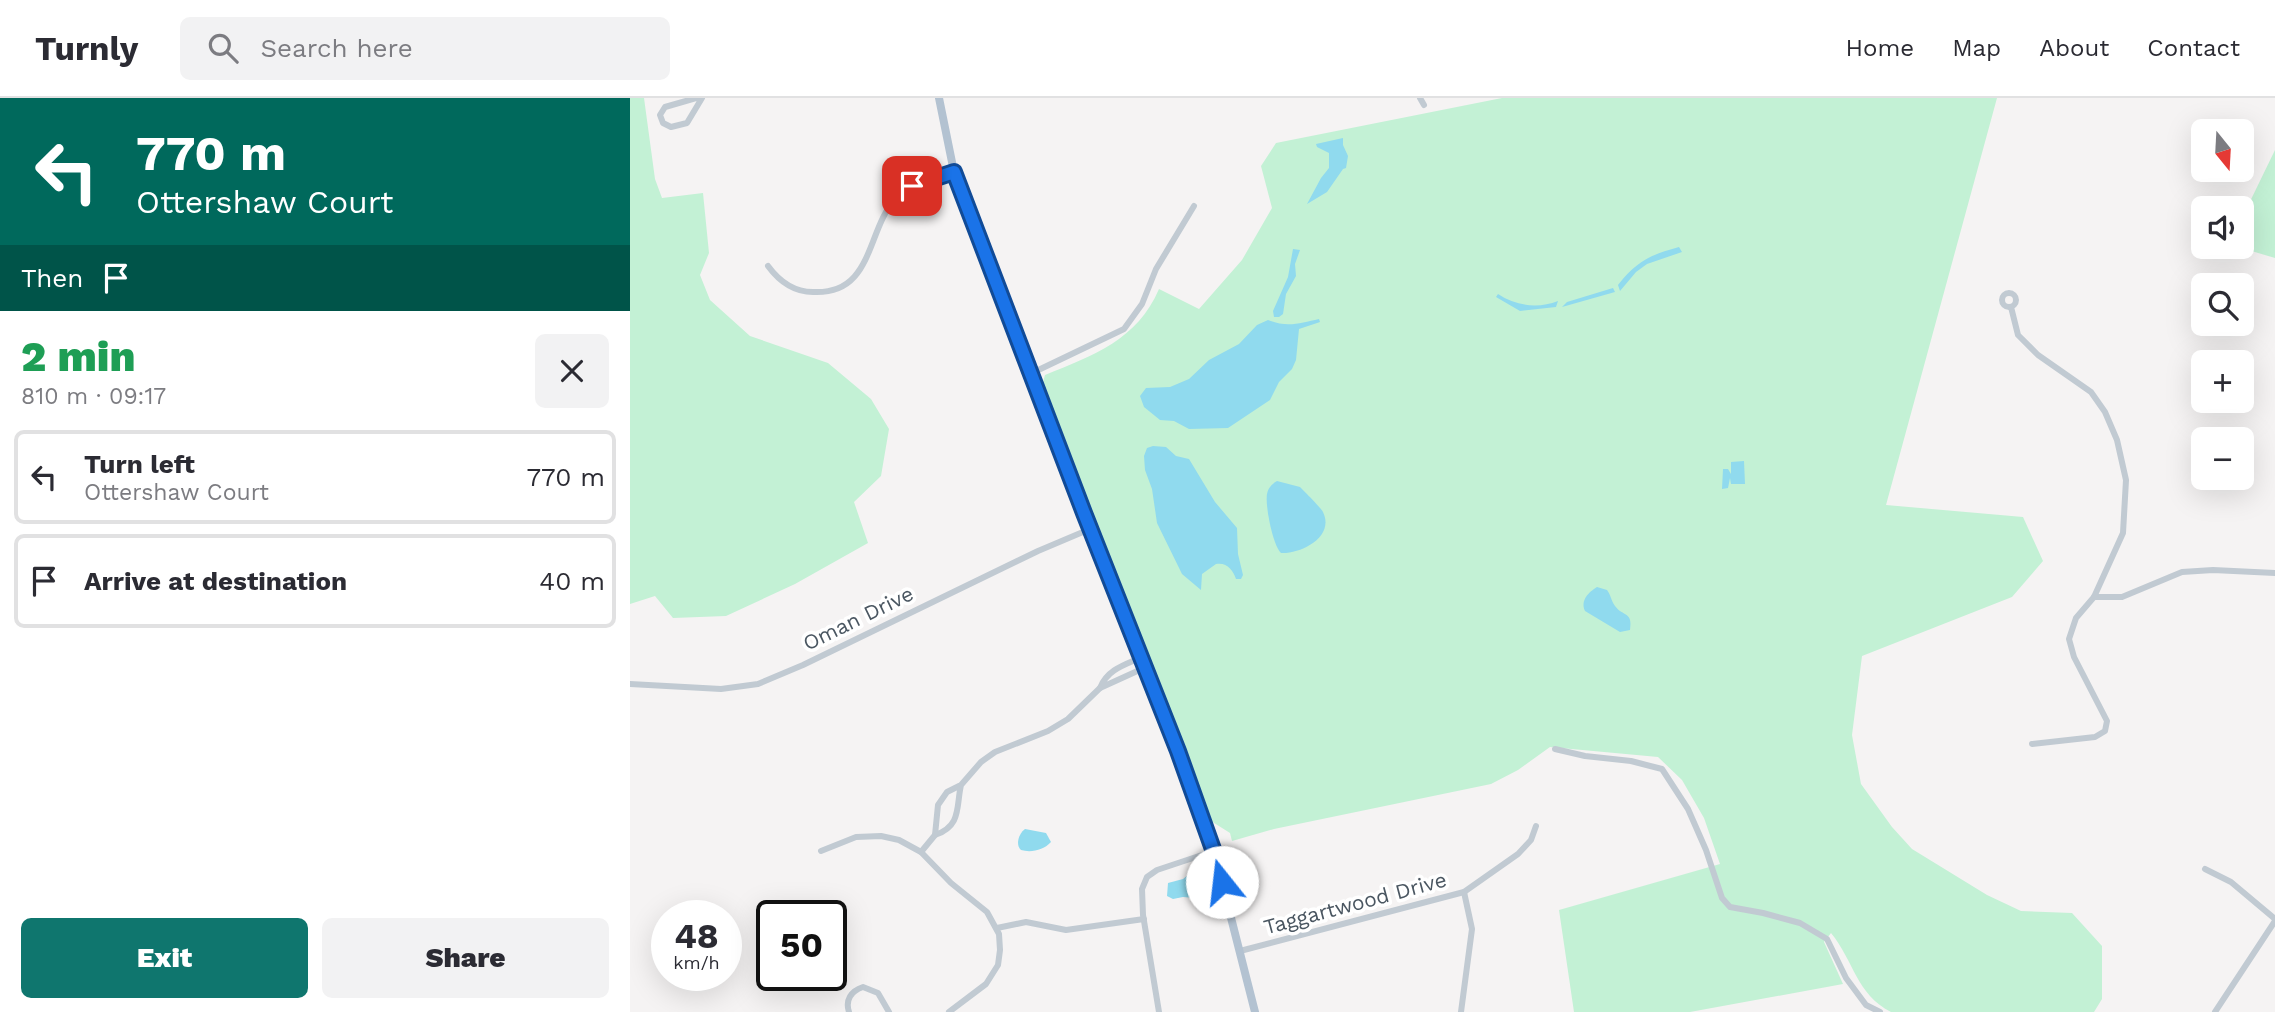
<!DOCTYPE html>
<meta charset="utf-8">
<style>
:root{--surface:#fff;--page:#f2f2f3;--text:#2b2b33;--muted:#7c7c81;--line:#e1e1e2;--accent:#0f766e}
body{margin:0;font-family:"Work Sans",sans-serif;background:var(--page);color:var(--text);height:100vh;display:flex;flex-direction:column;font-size:26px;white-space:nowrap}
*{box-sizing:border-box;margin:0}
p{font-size:23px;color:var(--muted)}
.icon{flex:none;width:38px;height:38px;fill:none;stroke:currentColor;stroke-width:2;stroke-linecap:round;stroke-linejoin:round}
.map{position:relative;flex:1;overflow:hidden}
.details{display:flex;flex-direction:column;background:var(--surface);width:630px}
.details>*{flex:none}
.top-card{background:#00695c;color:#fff;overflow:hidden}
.needle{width:46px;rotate:162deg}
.fabs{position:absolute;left:1561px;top:21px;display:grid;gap:14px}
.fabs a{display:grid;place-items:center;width:63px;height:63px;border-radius:10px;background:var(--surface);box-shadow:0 7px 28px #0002;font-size:35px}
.speed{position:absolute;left:21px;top:802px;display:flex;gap:14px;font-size:35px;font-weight:700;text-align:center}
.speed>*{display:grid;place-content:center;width:91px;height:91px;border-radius:50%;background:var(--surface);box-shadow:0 7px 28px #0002;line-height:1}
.speed small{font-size:18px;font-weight:400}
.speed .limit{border:4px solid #111;border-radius:10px;background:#fff;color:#111}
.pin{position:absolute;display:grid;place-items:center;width:60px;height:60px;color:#fff;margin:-30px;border-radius:14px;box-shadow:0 4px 10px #0006}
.me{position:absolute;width:77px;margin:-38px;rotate:344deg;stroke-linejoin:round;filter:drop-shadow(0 0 5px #0008)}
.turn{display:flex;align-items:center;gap:24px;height:147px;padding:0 21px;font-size:32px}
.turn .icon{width:91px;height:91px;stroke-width:2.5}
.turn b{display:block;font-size:49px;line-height:60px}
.then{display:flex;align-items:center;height:66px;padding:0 21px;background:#0003;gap:14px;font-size:26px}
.round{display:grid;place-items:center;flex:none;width:74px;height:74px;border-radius:10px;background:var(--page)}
.summary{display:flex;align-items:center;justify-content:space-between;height:119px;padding:0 21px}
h1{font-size:42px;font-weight:800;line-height:52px;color:#1e9e55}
.button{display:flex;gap:14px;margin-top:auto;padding:14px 21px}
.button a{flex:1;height:80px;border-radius:10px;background:var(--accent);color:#fff;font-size:28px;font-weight:800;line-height:80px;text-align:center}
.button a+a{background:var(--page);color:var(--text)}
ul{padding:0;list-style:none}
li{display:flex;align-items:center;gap:21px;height:94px;margin:0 14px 10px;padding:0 7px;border:4px solid var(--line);border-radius:10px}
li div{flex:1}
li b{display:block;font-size:26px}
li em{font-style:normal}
header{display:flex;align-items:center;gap:42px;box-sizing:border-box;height:98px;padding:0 35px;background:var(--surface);border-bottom:2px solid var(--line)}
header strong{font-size:33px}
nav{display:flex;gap:38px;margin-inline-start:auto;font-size:24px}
.search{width:490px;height:63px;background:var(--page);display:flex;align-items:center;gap:18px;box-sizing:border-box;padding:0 24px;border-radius:10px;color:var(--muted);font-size:26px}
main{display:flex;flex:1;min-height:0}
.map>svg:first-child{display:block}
.green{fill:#c3f1d5}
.water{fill:#90daee}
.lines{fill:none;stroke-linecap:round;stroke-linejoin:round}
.minor{stroke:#c1cad2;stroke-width:6}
.major{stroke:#b3c2d1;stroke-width:8}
.route-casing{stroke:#114b97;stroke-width:18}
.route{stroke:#1a73e8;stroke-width:12}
.labels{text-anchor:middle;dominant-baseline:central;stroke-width:7;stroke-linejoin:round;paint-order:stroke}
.street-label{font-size:21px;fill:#4a5661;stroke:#fff}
</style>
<header>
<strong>Turnly</strong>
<div class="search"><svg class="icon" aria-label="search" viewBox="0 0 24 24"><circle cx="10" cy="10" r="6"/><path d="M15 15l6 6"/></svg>Search here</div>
<nav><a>Home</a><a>Map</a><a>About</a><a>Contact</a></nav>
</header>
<main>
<section class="details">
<div class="top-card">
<div class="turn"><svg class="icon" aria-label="left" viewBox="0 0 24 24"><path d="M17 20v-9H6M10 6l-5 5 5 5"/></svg><div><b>770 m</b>Ottershaw Court</div></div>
<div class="then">Then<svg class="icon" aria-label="arrive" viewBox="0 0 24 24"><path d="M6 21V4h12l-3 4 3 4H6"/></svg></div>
</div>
<div class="summary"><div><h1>2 min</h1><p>810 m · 09:17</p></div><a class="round"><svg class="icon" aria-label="close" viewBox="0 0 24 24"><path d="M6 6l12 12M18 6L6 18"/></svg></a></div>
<ul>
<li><svg class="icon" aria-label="left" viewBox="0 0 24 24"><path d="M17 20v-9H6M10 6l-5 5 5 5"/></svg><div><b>Turn left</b><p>Ottershaw Court</p></div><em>770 m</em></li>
<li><svg class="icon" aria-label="arrive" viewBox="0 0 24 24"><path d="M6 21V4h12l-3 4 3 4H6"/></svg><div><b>Arrive at destination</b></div><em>40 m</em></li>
</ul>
<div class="button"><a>Exit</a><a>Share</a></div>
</section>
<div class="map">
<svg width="1645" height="914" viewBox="0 0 1645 914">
<rect width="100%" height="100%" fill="#f5f3f3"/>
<g class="green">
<path d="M0,0H14L25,81L32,100L73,95L79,155L70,177L80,202L120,238L198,265L241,301L259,331L251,378L224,404L238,445L165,486L96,518L43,520L25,498L0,506Z"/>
<path d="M872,0H1367L1256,407L1393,419L1413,463L1382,499L1232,558L1222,637L1231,686L1262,729L1282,751L1357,797L1391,813L1442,815L1472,848V901L1464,914H1261C1226,896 1224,863 1201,835L1194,844L1213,886L1060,914H944L929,812L1090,766L1074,720L1052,682L1028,659L920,649L888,672L861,686L644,731L602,743L600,735L581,723L575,703L528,594L414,301L413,284L415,277C464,257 507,242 529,191L569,211L612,162L642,110L631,68L646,45Z"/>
<path d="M1645,52V160L1608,149H1612V120Z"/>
</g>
<g class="water">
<path d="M713,40V47L718,58L716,70L713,71L697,94L677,106L691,80L699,70V55L687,49L686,46Z"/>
<path d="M1049,149L1052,154L1017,166L1006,174L990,193L988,187C1007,163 1020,157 1049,149Z"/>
<path d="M663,151L670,152L665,166L666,178L656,196L653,216L649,219H644L643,213L658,179Z"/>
<path d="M983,190L985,194L932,209L937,204Z"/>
<path d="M868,196C886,208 908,211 928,203L926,209L890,213L866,199Z"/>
<path d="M689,221L690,224L669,231L666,262L662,271L649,284L640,302L598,330L559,331L544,323L530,322L514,309L510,298L516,290L540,289L559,281L579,262L609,246L627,227L638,222C657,230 671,225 689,221Z"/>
<path d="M523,348L536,349L546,358L559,361L585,404L607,430L608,456L613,477L611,481H606C603,472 597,464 586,466L572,476L571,492L552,476L527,425L522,391L515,372L514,358L517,350Z"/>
<path d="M1114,363L1115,386H1101L1100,380L1098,390L1092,391L1093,371H1098L1101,376V364Z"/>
<path d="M647,383L670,389C674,393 691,410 693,414C705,439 671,456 651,455C643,448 635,408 637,396C638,390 642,386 647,383Z"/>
<path d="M967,489L977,492C981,497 981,503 985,508C993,519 1003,513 1000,532L990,534L955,513C950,502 959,494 967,489Z"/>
<path d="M395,731L416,735L421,744C414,752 401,755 391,752C385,747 389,735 395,731Z"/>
<path d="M569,773L573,774C576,782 580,794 576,801L553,799L543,801L537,798L538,785L553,781L561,775L567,778Z"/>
</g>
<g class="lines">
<g class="minor">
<path d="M66,0L35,9L30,17L33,25L41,29L57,25L72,0"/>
<path d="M790,0L794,7"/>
<path d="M138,168C149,183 164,194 183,194C244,197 236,132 266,100C281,84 304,80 324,74"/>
<circle cx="1379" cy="202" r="7"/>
<path d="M1381,209L1388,237L1408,257L1461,294L1475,314L1487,342L1496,382L1493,435L1464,499L1446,520L1439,541L1444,559L1477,623L1475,633L1465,639L1402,646"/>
<path d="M400,276L494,231L512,206L526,171L564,108"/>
<path d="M1464,499H1492L1552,474L1583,472L1645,475"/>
<path d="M510,560C494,567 477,572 470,590L514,570"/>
<path d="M0,586L91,591L128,586L173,567L408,453L460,431"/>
<path d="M925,651L955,658L1001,663L1032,671L1058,711L1076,752L1092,800L1100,809L1133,815L1170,825L1197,841L1216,880L1236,907L1250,914"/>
<path d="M331,687C326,708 332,728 305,737L308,707L317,694L331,687L351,664L365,654L418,633L438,621L470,590"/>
<path d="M191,753L226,739L251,738L269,742L291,754L321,785L357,814L369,836L370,852L368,867L356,886L319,914"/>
<path d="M291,754L305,737"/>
<path d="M1575,771L1601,784L1645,821"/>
<path d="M367,830L396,824L436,832L514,821"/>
<path d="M610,853L834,794L888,756L901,742L906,728"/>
<path d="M219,914C215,902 221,893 233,889L248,895L259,914"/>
<path d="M529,914L513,817L512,791L517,779L527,772L584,753"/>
<path d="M831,914L842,831L834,794"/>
<path d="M1585,914L1645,823"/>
</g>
<path class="major" d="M309,0L324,74L342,124L550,659L584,753L625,914"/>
</g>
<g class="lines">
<g class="route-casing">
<path id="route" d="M282,88L324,74L454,415L548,653L584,754L592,784"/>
</g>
<use href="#route" class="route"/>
</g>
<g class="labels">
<g class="street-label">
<text transform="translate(228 520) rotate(-26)">Oman Drive</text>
<text transform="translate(725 805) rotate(-15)">Taggartwood Drive</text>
</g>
</g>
</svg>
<div class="fabs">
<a><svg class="needle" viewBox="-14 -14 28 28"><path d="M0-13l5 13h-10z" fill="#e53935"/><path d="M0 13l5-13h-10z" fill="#7c7c81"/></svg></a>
<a><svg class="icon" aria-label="sound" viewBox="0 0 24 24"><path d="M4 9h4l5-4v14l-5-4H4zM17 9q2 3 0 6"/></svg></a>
<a><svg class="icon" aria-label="search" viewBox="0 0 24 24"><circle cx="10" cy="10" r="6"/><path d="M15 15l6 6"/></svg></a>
<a>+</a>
<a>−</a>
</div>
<div class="speed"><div>48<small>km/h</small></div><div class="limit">50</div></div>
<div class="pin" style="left:282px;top:88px;background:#d93025"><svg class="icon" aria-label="arrive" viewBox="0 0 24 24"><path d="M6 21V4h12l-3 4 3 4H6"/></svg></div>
<svg class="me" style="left:592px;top:784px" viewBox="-20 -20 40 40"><circle r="19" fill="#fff"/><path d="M0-13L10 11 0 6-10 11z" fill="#1a73e8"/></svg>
</div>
</main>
